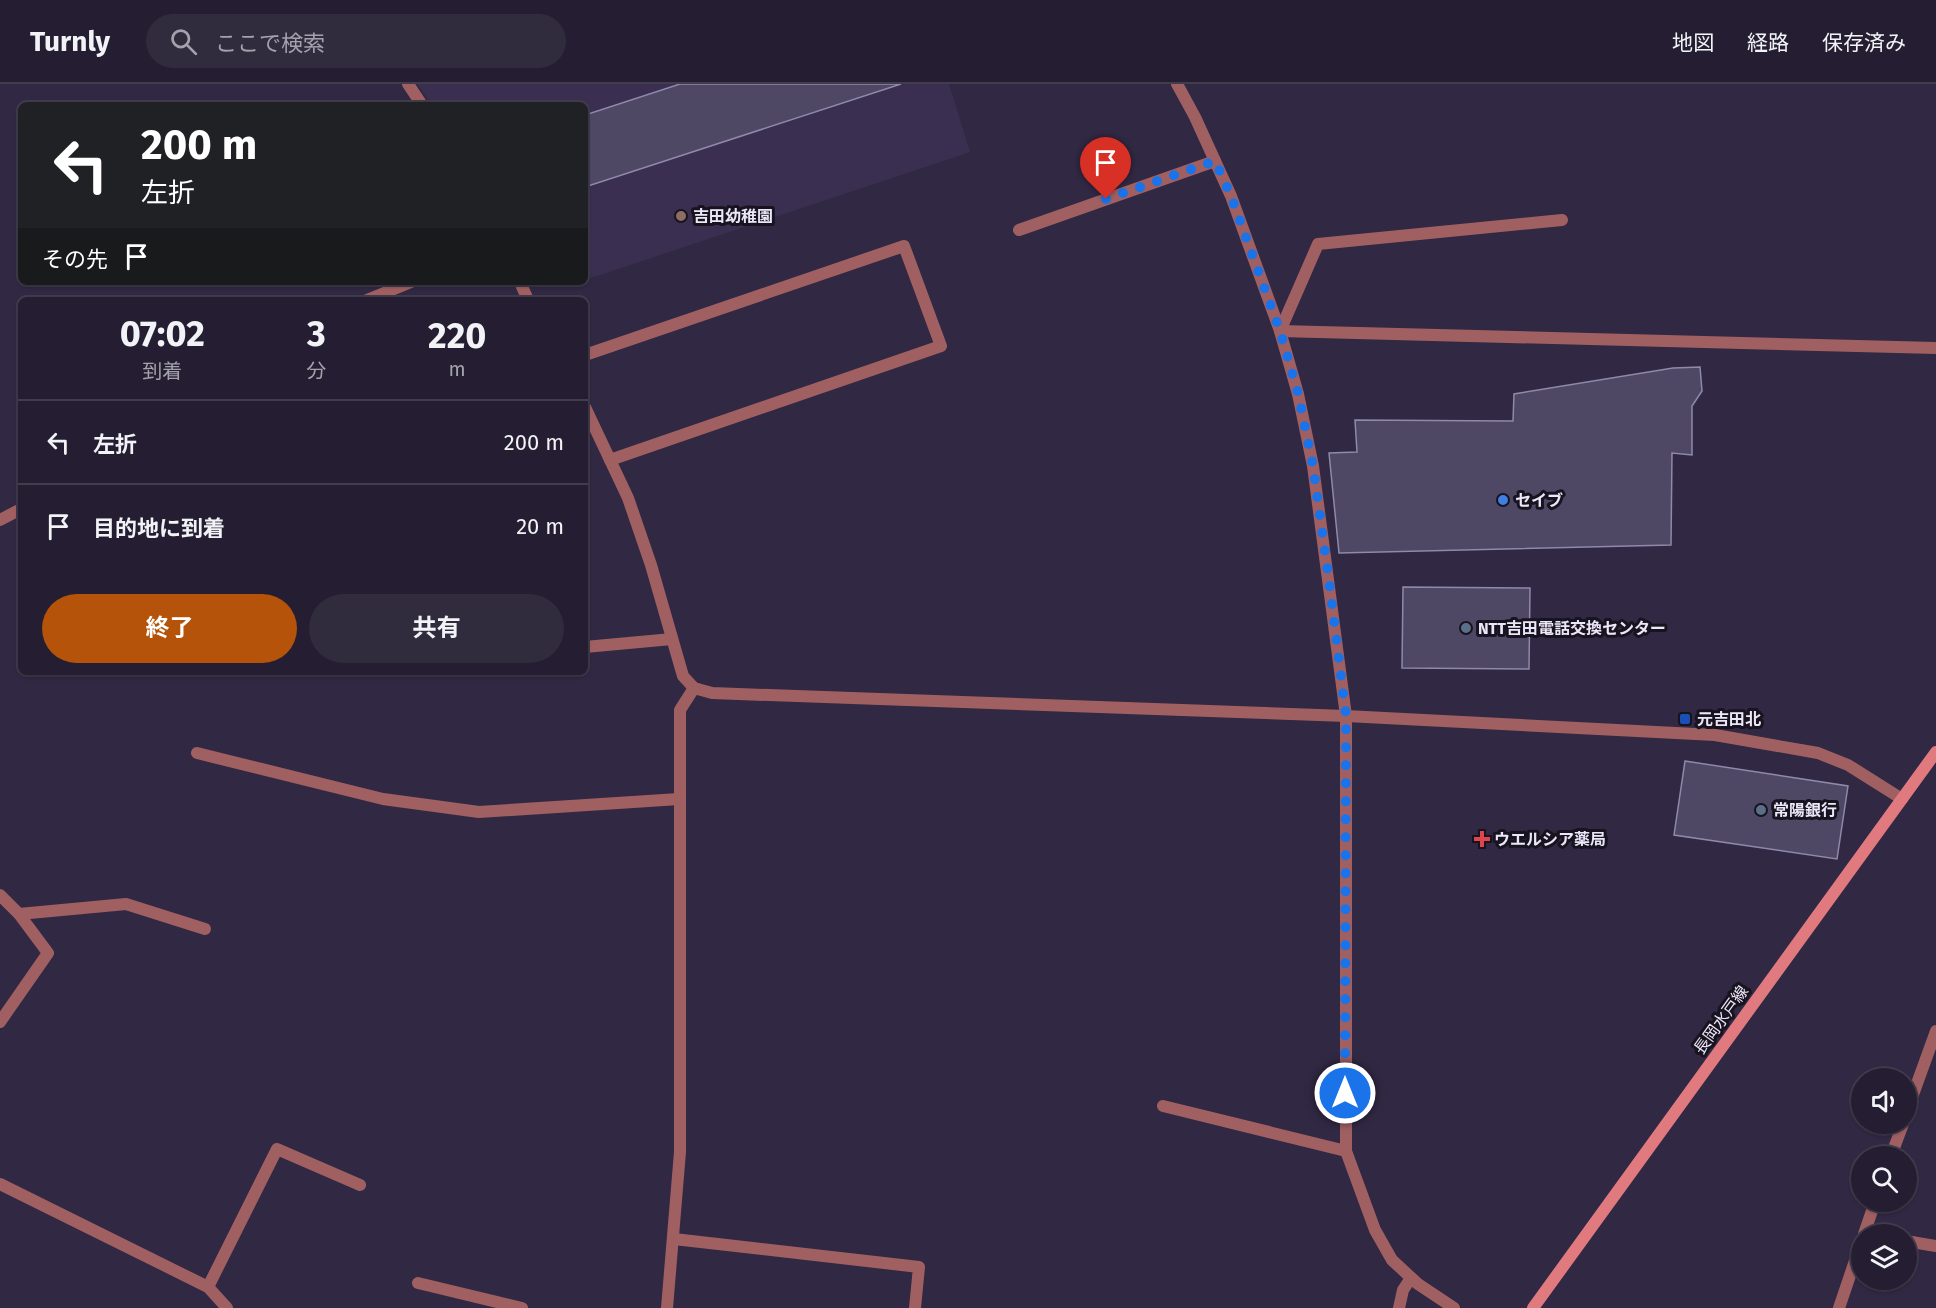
<!DOCTYPE html>
<html lang="ja">
<meta charset="utf-8">
<style>
:root{--surface:#251e32;--page:#312b3e;--text:#f1f3f6;--muted:#a3a2ac;--line:#423c4d;--accent:#b45309}
body{margin:0;font-family:"Fira Sans","Noto Sans JP",sans-serif;background:var(--page);color:var(--text);height:100vh;display:flex;flex-direction:column;font-size:22px;white-space:nowrap}
*{box-sizing:border-box;margin:0}
p{font-size:20px;color:var(--muted)}
.icon{flex:none;width:33px;height:33px;fill:none;stroke:currentColor;stroke-width:2;stroke-linecap:round;stroke-linejoin:round}
.map{position:relative;flex:1;overflow:hidden}
.side{position:absolute;left:18px;top:213px;width:570px;height:378px;display:flex;flex-direction:column;background:var(--surface);border-radius:9px;box-shadow:0 2px 4px #0004,0 0 0 2px var(--line)}
.side>*{flex:none}
.hud{position:absolute;left:18px;top:18px;width:570px;height:183px;border-radius:9px;box-shadow:0 2px 4px #0004,0 0 0 2px var(--line);background:#202124;color:#fff;overflow:hidden}
.controls{position:absolute;left:1851px;top:984px;display:grid;gap:12px}
.controls a{display:grid;place-items:center;width:66px;height:66px;border-radius:50%;background:var(--surface);box-shadow:0 2px 4px #0004,0 0 0 2px var(--line);font-size:30px}
.pin{position:absolute;display:grid;place-items:center;width:51px;height:51px;color:#fff;margin:-62px -26px;border-radius:50% 50% 50% 0;rotate:-45deg;box-shadow:0 0 6px #0007}
.pin .icon{rotate:45deg}
.me{position:absolute;width:66px;margin:-33px;rotate:0deg;stroke-linejoin:round;filter:drop-shadow(0 0 4px #0008)}
.turn{display:flex;align-items:center;gap:21px;height:126px;padding:0 24px;font-size:27px}
.turn .icon{width:78px;height:78px;stroke-width:2.5}
.turn b{display:block;font-size:42px;line-height:51px}
.then{display:flex;align-items:center;height:57px;padding:0 24px;background:#0003;gap:12px;font-size:22px}
.eta{display:flex;justify-content:space-evenly;align-items:center;height:102px;text-align:center}
.eta b{font-size:36px;font-weight:700;line-height:42px}
.cta{display:flex;gap:12px;margin-top:auto;padding:12px 24px}
.cta a{flex:1;height:69px;border-radius:36px;background:var(--accent);color:#fff;font-size:24px;font-weight:700;line-height:69px;text-align:center}
.cta a+a{background:var(--page);color:var(--text)}
ul{padding:0;list-style:none}
li{display:flex;align-items:center;gap:18px;height:84px;padding:0 24px;border-top:2px solid var(--line)}
li div{flex:1}
li b{display:block;font-size:22px}
li em{font-style:normal}
header{display:flex;align-items:center;gap:36px;box-sizing:border-box;height:84px;padding:0 30px;background:var(--surface);border-bottom:2px solid var(--line)}
header strong{font-size:28px}
nav{display:flex;gap:33px;margin-inline-start:auto;font-size:21px}
.search{width:420px;height:54px;background:var(--page);display:flex;align-items:center;gap:15px;box-sizing:border-box;padding:0 21px;border-radius:33px;color:var(--muted);font-size:22px}
.map>svg:first-child{display:block}
.built{fill:#3b2f51}
.building{fill:#4e4865;stroke:#8f89aa;stroke-width:1.5}
.lines{fill:none;stroke-linecap:round;stroke-linejoin:round}
.service{stroke:#a06062;stroke-width:12}
.minor{stroke:#a06062;stroke-width:12}
.tertiary{stroke:#a06062;stroke-width:12}
.secondary{stroke:#e07a7f;stroke-width:12}
.route{stroke:#1a73e8;stroke-width:10;stroke-dasharray:0 18}
.education-dot{fill:#8d6e63;stroke:#17131f;stroke-width:2}
.shop-dot{fill:#3f7fe0;stroke:#17131f;stroke-width:2}
.service-dot{fill:#5c6f8a;stroke:#17131f;stroke-width:2}
.transit-dot{fill:#1a4fb4;stroke:#17131f;stroke-width:2}
.health-dot{fill:#e0444e;stroke:#17131f;stroke-width:2}
.labels{text-anchor:middle;dominant-baseline:central;stroke-width:6;stroke-linejoin:round;paint-order:stroke}
.poi-label{font-size:16px;font-weight:bold;fill:#ece7f8;stroke:#17131f;text-anchor:start}
.street-label{font-size:16px;fill:#ece7f8;stroke:#17131f}
</style>
<header>
<strong>Turnly</strong>
<div class="search"><svg class="icon" aria-label="search" viewBox="0 0 24 24"><circle cx="10" cy="10" r="6"/><path d="M15 15l6 6"/></svg>ここで検索</div>
<nav><a>地図</a><a>経路</a><a>保存済み</a></nav>
</header>
<div class="map">
<svg width="1936" height="1224" viewBox="0 0 1936 1224">
<rect width="100%" height="100%" fill="#312843"/>
<path class="built" d="M417,0H949L970,68L585,196V21H432Z"/>
<g class="building">
<path d="M680,0H901L585,103V31Z"/>
<path d="M1700,283L1702,307L1692,322V371L1672,369L1671,461L1339,469L1329,369L1357,368L1355,336L1513,337L1514,310L1673,284Z"/>
<path d="M1403,503L1530,504L1529,585L1402,584Z"/>
<path d="M1685,677L1848,702L1837,775L1674,751Z"/>
</g>
<g class="lines">
<g class="service">
<path d="M1019,146L1215,77"/>
<path d="M585,563L672,555"/>
<path d="M197,669L383,715L479,728L679,715"/>
<path d="M19,830L126,820L205,845"/>
<path d="M1163,1022L1346,1067"/>
<path d="M0,1100L208,1203L227,1224"/>
<path d="M1906,1157L1936,1162"/>
<path d="M418,1199L522,1224"/>
<path d="M208,1203L277,1065L360,1101"/>
</g>
<g class="minor">
<path d="M1562,136L1318,160L1280,247L1936,264"/>
<path d="M367,216L411,198"/>
<path d="M585,271L904,162L941,262L610,376"/>
<path d="M0,436L21,425"/>
<path d="M1346,632V1067L1375,1146L1392,1176L1418,1200L1454,1224"/>
<path d="M0,811L19,830L48,869L0,938"/>
<path d="M674,1155L919,1183L915,1224"/>
<path d="M667,1224L680,1068V626L694,604"/>
<path d="M1399,1224L1403,1206L1411,1194"/>
</g>
<g class="tertiary">
<path d="M408,0L422,21"/>
<path d="M1177,0L1195,33L1231,112L1280,247L1298,310L1313,382L1346,632"/>
<path d="M520,198L528,216"/>
<path d="M585,323L628,414L651,481L683,592L694,604L712,609L1346,632L1715,651L1818,669L1848,681L1902,715"/>
<path d="M1906,1030L1936,947"/>
<path d="M1891,1072L1903,1040"/>
<path d="M1864,1150L1875,1118"/>
<path d="M1839,1224L1862,1156"/>
</g>
<path class="secondary" d="M1533,1224L1936,668"/>
</g>
<g class="lines">
<path class="route" d="M1106,115L1215,77L1231,112L1280,247L1298,309L1313,382L1328,489L1346,632L1345,1009"/>
</g>
<circle class="education-dot" cx="681" cy="132" r="6"/>
<circle class="shop-dot" cx="1503" cy="416" r="6"/>
<g class="service-dot">
<circle cx="1466" cy="544" r="6"/>
<circle cx="1761" cy="726" r="6"/>
</g>
<rect class="transit-dot" x="1679" y="629" width="12" height="12" rx="3"/>
<path class="health-dot" d="M1479 746h6v6h6v6h-6v6h-6v-6h-6v-6h6z"/>
<g class="labels">
<g class="poi-label">
<text x="693" y="132">吉田幼稚園</text>
<text x="1515" y="416">セイブ</text>
<text x="1478" y="544">NTT吉田電話交換センター</text>
<text x="1697" y="635">元吉田北</text>
<text x="1773" y="726">常陽銀行</text>
<text x="1494" y="755">ウエルシア薬局</text>
</g>
<g class="street-label">
<text transform="translate(1721 936) rotate(-54)">長岡水戸線</text>
</g>
</g>
</svg>
<div class="controls">
<a><svg class="icon" aria-label="sound" viewBox="0 0 24 24"><path d="M4 9h4l5-4v14l-5-4H4zM17 9q2 3 0 6"/></svg></a>
<a><svg class="icon" aria-label="search" viewBox="0 0 24 24"><circle cx="10" cy="10" r="6"/><path d="M15 15l6 6"/></svg></a>
<a><svg class="icon" aria-label="layers" viewBox="0 0 24 24"><path d="M12 4l9 5-9 5-9-5zM3 14l9 5 9-5"/></svg></a>
</div>
<div class="pin" style="left:1106px;top:115px;background:#d93025"><svg class="icon" aria-label="arrive" viewBox="0 0 24 24"><path d="M6 21V4h12l-3 4 3 4H6"/></svg></div>
<svg class="me" style="left:1345px;top:1009px" viewBox="-20 -20 40 40"><circle r="17" fill="#1a73e8" stroke="#fff" stroke-width="3"/><path d="M0-11L8 9 0 5-8 9z" fill="#fff"/></svg>
<div class="hud">
<div class="turn"><svg class="icon" aria-label="left" viewBox="0 0 24 24"><path d="M17 20v-9H6M10 6l-5 5 5 5"/></svg><div><b>200 m</b>左折</div></div>
<div class="then">その先<svg class="icon" aria-label="arrive" viewBox="0 0 24 24"><path d="M6 21V4h12l-3 4 3 4H6"/></svg></div>
</div>
<section class="side">
<div class="eta">
<div><b>07:02</b><p>到着</p></div>
<div><b>3</b><p>分</p></div>
<div><b>220</b><p>m</p></div>
</div>
<ul>
<li><svg class="icon" aria-label="left" viewBox="0 0 24 24"><path d="M17 20v-9H6M10 6l-5 5 5 5"/></svg><div><b>左折</b></div><em>200 m</em></li>
<li><svg class="icon" aria-label="arrive" viewBox="0 0 24 24"><path d="M6 21V4h12l-3 4 3 4H6"/></svg><div><b>目的地に到着</b></div><em>20 m</em></li>
</ul>
<div class="cta"><a>終了</a><a>共有</a></div>
</section>
</div>
